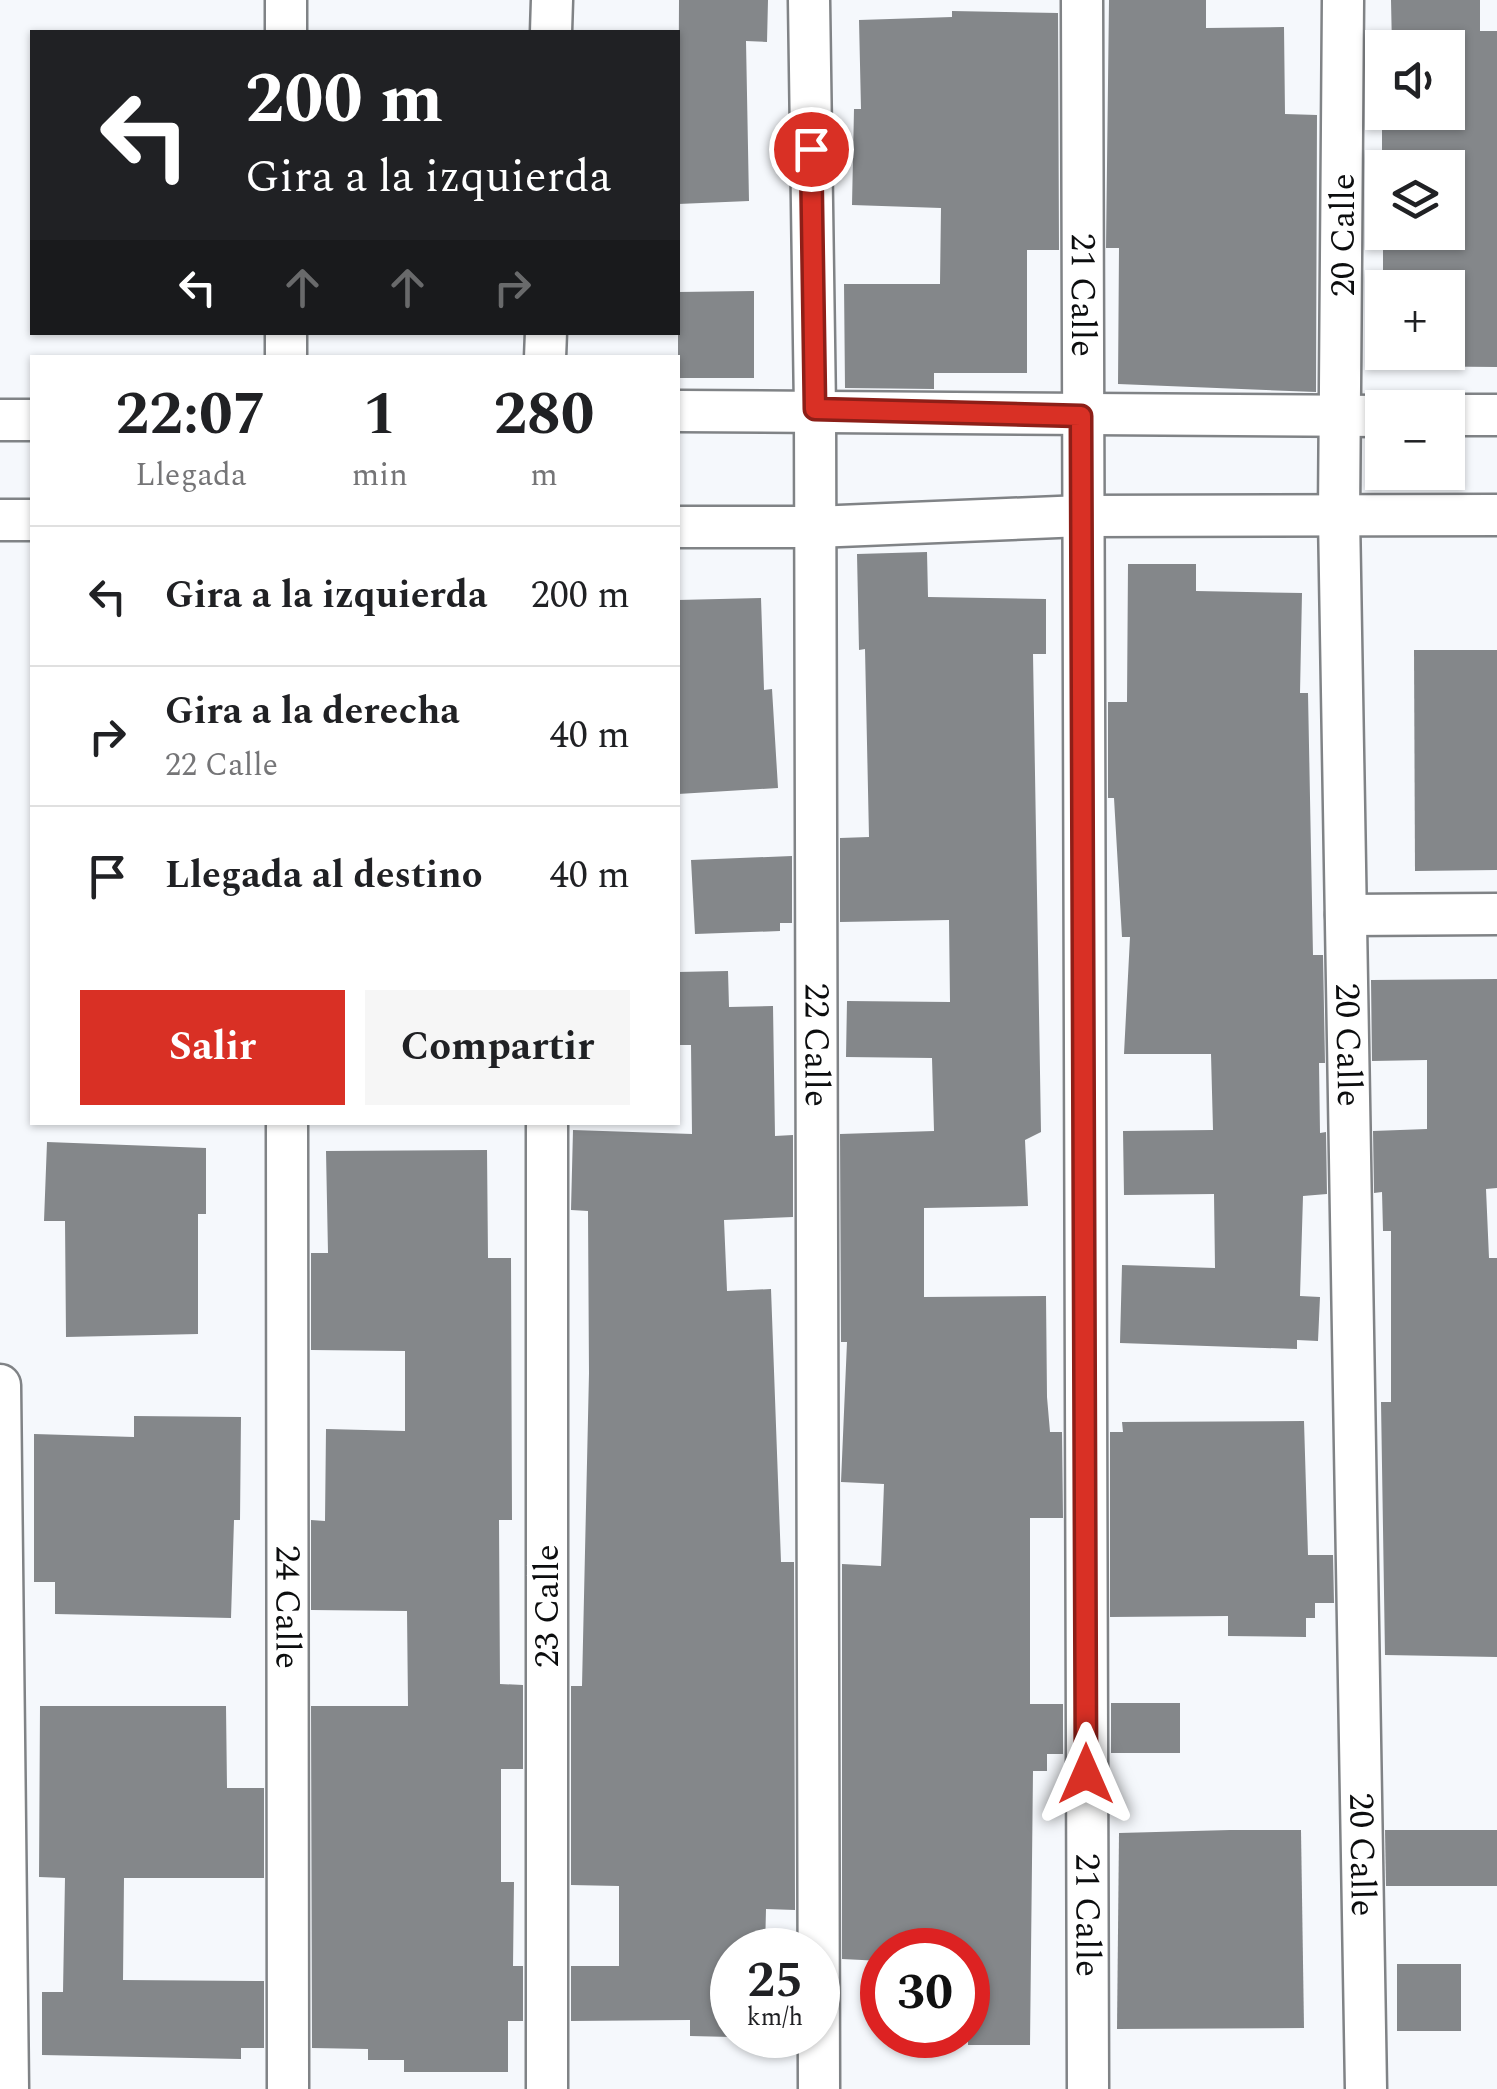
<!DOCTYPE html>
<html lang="es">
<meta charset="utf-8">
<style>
:root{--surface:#fff;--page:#f6f6f6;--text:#202124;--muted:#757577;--line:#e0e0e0;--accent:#d93025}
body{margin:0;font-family:Spectral,serif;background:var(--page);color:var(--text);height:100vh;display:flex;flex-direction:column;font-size:38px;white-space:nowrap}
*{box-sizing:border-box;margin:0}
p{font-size:32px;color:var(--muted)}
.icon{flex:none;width:55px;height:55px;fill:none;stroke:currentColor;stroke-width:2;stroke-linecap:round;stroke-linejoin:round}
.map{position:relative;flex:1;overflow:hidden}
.details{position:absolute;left:30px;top:355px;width:650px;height:770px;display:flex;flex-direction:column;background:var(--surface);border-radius:0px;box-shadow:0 2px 8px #0004}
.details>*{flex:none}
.banner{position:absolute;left:30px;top:30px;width:650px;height:305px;border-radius:0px;box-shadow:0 2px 8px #0004;background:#202124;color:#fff;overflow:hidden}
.fabs{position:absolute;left:1365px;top:30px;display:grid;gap:20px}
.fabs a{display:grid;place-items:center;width:100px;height:100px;border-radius:0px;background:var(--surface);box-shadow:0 2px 8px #0004;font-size:50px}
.speed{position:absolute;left:710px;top:1928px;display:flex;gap:20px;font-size:50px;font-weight:700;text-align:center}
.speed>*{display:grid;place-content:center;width:130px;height:130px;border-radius:50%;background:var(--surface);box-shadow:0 2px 8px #0004;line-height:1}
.speed small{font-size:25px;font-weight:400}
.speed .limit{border:15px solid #d22;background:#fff;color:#111}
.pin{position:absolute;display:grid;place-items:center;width:85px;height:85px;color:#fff;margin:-42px;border:5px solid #fff;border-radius:50%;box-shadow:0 2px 10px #0007}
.me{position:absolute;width:110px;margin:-55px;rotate:0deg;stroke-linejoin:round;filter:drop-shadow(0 0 8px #0008)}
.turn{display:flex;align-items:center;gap:35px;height:210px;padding:0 50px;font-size:45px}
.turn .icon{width:130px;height:130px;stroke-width:2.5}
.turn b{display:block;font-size:70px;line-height:85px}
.lanes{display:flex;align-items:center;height:95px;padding:0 50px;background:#0003;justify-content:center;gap:50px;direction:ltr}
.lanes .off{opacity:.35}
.eta{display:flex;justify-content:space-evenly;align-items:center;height:170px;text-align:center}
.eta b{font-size:60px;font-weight:700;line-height:70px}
.button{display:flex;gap:20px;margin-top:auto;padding:20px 50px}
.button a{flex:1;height:115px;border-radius:0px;background:var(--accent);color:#fff;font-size:40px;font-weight:700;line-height:115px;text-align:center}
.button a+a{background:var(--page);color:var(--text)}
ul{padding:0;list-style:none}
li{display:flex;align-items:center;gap:30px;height:140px;padding:0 50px;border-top:2px solid var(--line)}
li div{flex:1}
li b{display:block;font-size:38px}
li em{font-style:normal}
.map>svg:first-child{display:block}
.building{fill:#84878a}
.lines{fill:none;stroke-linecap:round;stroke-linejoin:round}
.minor-casing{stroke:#808386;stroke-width:45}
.minor{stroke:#fff;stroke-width:40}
.route-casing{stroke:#8d1f18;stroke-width:25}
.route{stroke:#d93025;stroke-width:18}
.labels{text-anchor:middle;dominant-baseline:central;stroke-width:10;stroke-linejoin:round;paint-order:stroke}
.street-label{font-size:35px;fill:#0c0d0e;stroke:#fff}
</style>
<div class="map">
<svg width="1497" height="2089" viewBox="0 0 1497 2089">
<rect width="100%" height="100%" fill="#f5f8fc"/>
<g class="building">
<path d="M679,0H768L767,42L746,41L749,201L678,204Z"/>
<path d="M1109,0H1206V28L1284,27L1285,114L1317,115L1316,392L1118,384L1119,248H1106Z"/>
<path d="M1391,0H1480V31H1497V367L1383,366V352H1448V288H1383V232H1448V168H1382V180V111L1448,112V48H1392Z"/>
<path d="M952,11L1058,13L1059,250H1027V373H934V389L845,388L844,284H940L941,208L852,205L854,109H861L859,20L952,17Z"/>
<path d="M754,291V378H678V292Z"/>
<path d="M927,552L928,597L1046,599V654H1033L1041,1132L1025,1140L1028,1206L924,1208V1297L1046,1296L1047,1397L1050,1432H1062L1063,1518H1030V1704H1063V1754H1047V1771H1033L1030,2045H968V1950H882V1961L842,1959V1564L881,1566L884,1484L841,1482L847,1342H841L840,1134L934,1131L932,1058L846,1057L847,1001L950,1002L949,920L840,922V838L869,837L865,649L859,650L857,554Z"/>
<path d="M1128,564H1196V591L1302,593L1300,693H1308L1313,955H1323L1325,1063H1319L1320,1133L1326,1132L1327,1194L1303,1196L1300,1296L1320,1297L1318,1341L1297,1340V1349L1120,1343L1122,1265L1215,1268L1214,1194L1124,1195L1123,1131L1213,1130L1211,1054H1124L1130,937H1122L1114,798H1108V702H1127Z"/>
<path d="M761,598L764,690L772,689L778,788L678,794V600Z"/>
<path d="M1414,650H1497V870L1415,871Z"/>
<path d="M792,856V923H780V931L695,934L691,860Z"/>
<path d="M728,971L729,1007L773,1006L775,1136L793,1135V1217L724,1220L727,1291L771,1289L781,1562H794L795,1910L766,1909L765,1950H732V2037L690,2036V2020L571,2021V1966H619V1886L571,1885V1686H582L589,1373L588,1211L571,1210L573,1130L692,1134L691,1045H678V972Z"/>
<path d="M1497,979V1188L1486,1189L1489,1258H1497V1657L1385,1655L1381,1402H1391V1231H1383L1382,1192L1374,1193L1373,1131L1427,1129V1060L1372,1061L1371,980Z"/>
<path d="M47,1142L206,1148V1214H198V1334L66,1337L65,1221H44Z"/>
<path d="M487,1150L488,1258H511L512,1520H499L500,1684L523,1685V1769H501V1882H514L513,1966H523V2021H508V2072H404V2060H368V2049L312,2048L311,1706H408L407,1611L311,1610V1520L325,1521L326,1429L405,1431V1351L311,1350V1253H328L326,1151Z"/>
<path d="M134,1416L241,1417L240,1520H234L231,1618L55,1614V1582H34V1434L134,1437Z"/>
<path d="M1304,1421L1308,1555H1333L1334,1603H1315V1618H1306V1637L1228,1636V1616L1110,1617V1432H1123L1122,1422Z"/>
<rect x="1111" y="1703" width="69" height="50"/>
<path d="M40,1706H226L227,1788H264V1878H124L123,1980L264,1981V2048H241V2059L42,2055V1992H63L65,1878L39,1877Z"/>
<path d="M1230,1830H1301L1304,2028L1117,2029L1119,1833Z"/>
<path d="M1385,1830H1497V1886H1386Z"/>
<rect x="1397" y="1964" width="64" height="67"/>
</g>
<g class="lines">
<g class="minor-casing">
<g id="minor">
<path d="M286,0V32"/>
<path id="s1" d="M809,0L815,409L819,2089"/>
<path id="s2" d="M1082,0L1088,2089"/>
<path id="s3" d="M1343,0L1339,516L1366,2089"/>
<path d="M551,32L552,0"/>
<path d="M286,332V358"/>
<path d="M545,358L546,332"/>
<path d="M678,411L1382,416"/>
<path d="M1448,415H1497"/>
<path d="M0,420H32"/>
<path d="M0,520H32"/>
<path d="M678,527H815L1082,516L1497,515"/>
<path d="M1346,915L1497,914"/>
<path id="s4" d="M287,1122L288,2089"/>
<path d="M0,1385L8,2089"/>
<path d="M547,2089V1122"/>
</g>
</g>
<use href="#minor" class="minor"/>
</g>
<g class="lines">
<g class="route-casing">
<path id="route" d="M811,149L815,409L1081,416L1086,1774"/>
</g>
<use href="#route" class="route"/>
</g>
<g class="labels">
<g class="street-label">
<text transform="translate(1343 235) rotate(-90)">20 Calle</text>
<text stroke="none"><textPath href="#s2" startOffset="295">21 Calle</textPath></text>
<text stroke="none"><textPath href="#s1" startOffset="1045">22 Calle</textPath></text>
<text stroke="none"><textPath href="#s3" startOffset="1045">20 Calle</textPath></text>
<text stroke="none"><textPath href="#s4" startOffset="485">24 Calle</textPath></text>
<text transform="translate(547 1606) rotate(-90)">23 Calle</text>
<text stroke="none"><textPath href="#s3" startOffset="1855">20 Calle</textPath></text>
<text stroke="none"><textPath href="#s2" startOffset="1915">21 Calle</textPath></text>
</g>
</g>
</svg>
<div class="fabs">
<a><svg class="icon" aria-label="sound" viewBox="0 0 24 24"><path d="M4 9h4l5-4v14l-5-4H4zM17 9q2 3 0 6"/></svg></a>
<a><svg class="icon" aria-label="layers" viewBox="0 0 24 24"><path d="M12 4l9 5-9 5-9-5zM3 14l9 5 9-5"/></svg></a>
<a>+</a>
<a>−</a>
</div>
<div class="speed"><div>25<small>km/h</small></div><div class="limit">30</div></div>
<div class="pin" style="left:811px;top:149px;background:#d93025"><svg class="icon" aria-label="arrive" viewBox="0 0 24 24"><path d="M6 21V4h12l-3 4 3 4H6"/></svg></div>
<svg class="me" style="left:1086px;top:1774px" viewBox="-20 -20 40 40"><path d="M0-17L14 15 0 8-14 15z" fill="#d93025" stroke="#fff" stroke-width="4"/></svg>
<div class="banner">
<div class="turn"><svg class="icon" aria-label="left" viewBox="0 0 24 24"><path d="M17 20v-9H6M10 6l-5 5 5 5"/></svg><div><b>200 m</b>Gira a la izquierda</div></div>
<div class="lanes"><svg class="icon" aria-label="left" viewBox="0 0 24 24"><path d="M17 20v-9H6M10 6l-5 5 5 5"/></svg><svg class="icon off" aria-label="ahead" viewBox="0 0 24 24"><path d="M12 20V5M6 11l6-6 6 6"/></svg><svg class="icon off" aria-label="ahead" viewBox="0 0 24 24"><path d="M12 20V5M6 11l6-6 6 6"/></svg><svg class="icon off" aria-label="right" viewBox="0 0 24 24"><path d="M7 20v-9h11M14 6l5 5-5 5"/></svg></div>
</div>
<section class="details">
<div class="eta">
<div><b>22:07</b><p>Llegada</p></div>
<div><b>1</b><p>min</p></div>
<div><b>280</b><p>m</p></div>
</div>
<ul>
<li><svg class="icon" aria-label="left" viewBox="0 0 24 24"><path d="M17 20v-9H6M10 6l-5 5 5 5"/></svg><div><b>Gira a la izquierda</b></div><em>200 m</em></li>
<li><svg class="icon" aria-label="right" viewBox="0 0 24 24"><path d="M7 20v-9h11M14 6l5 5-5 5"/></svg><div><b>Gira a la derecha</b><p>22 Calle</p></div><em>40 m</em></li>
<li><svg class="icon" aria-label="arrive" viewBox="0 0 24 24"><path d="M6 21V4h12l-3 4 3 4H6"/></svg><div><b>Llegada al destino</b></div><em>40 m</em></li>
</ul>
<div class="button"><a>Salir</a><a>Compartir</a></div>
</section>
</div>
